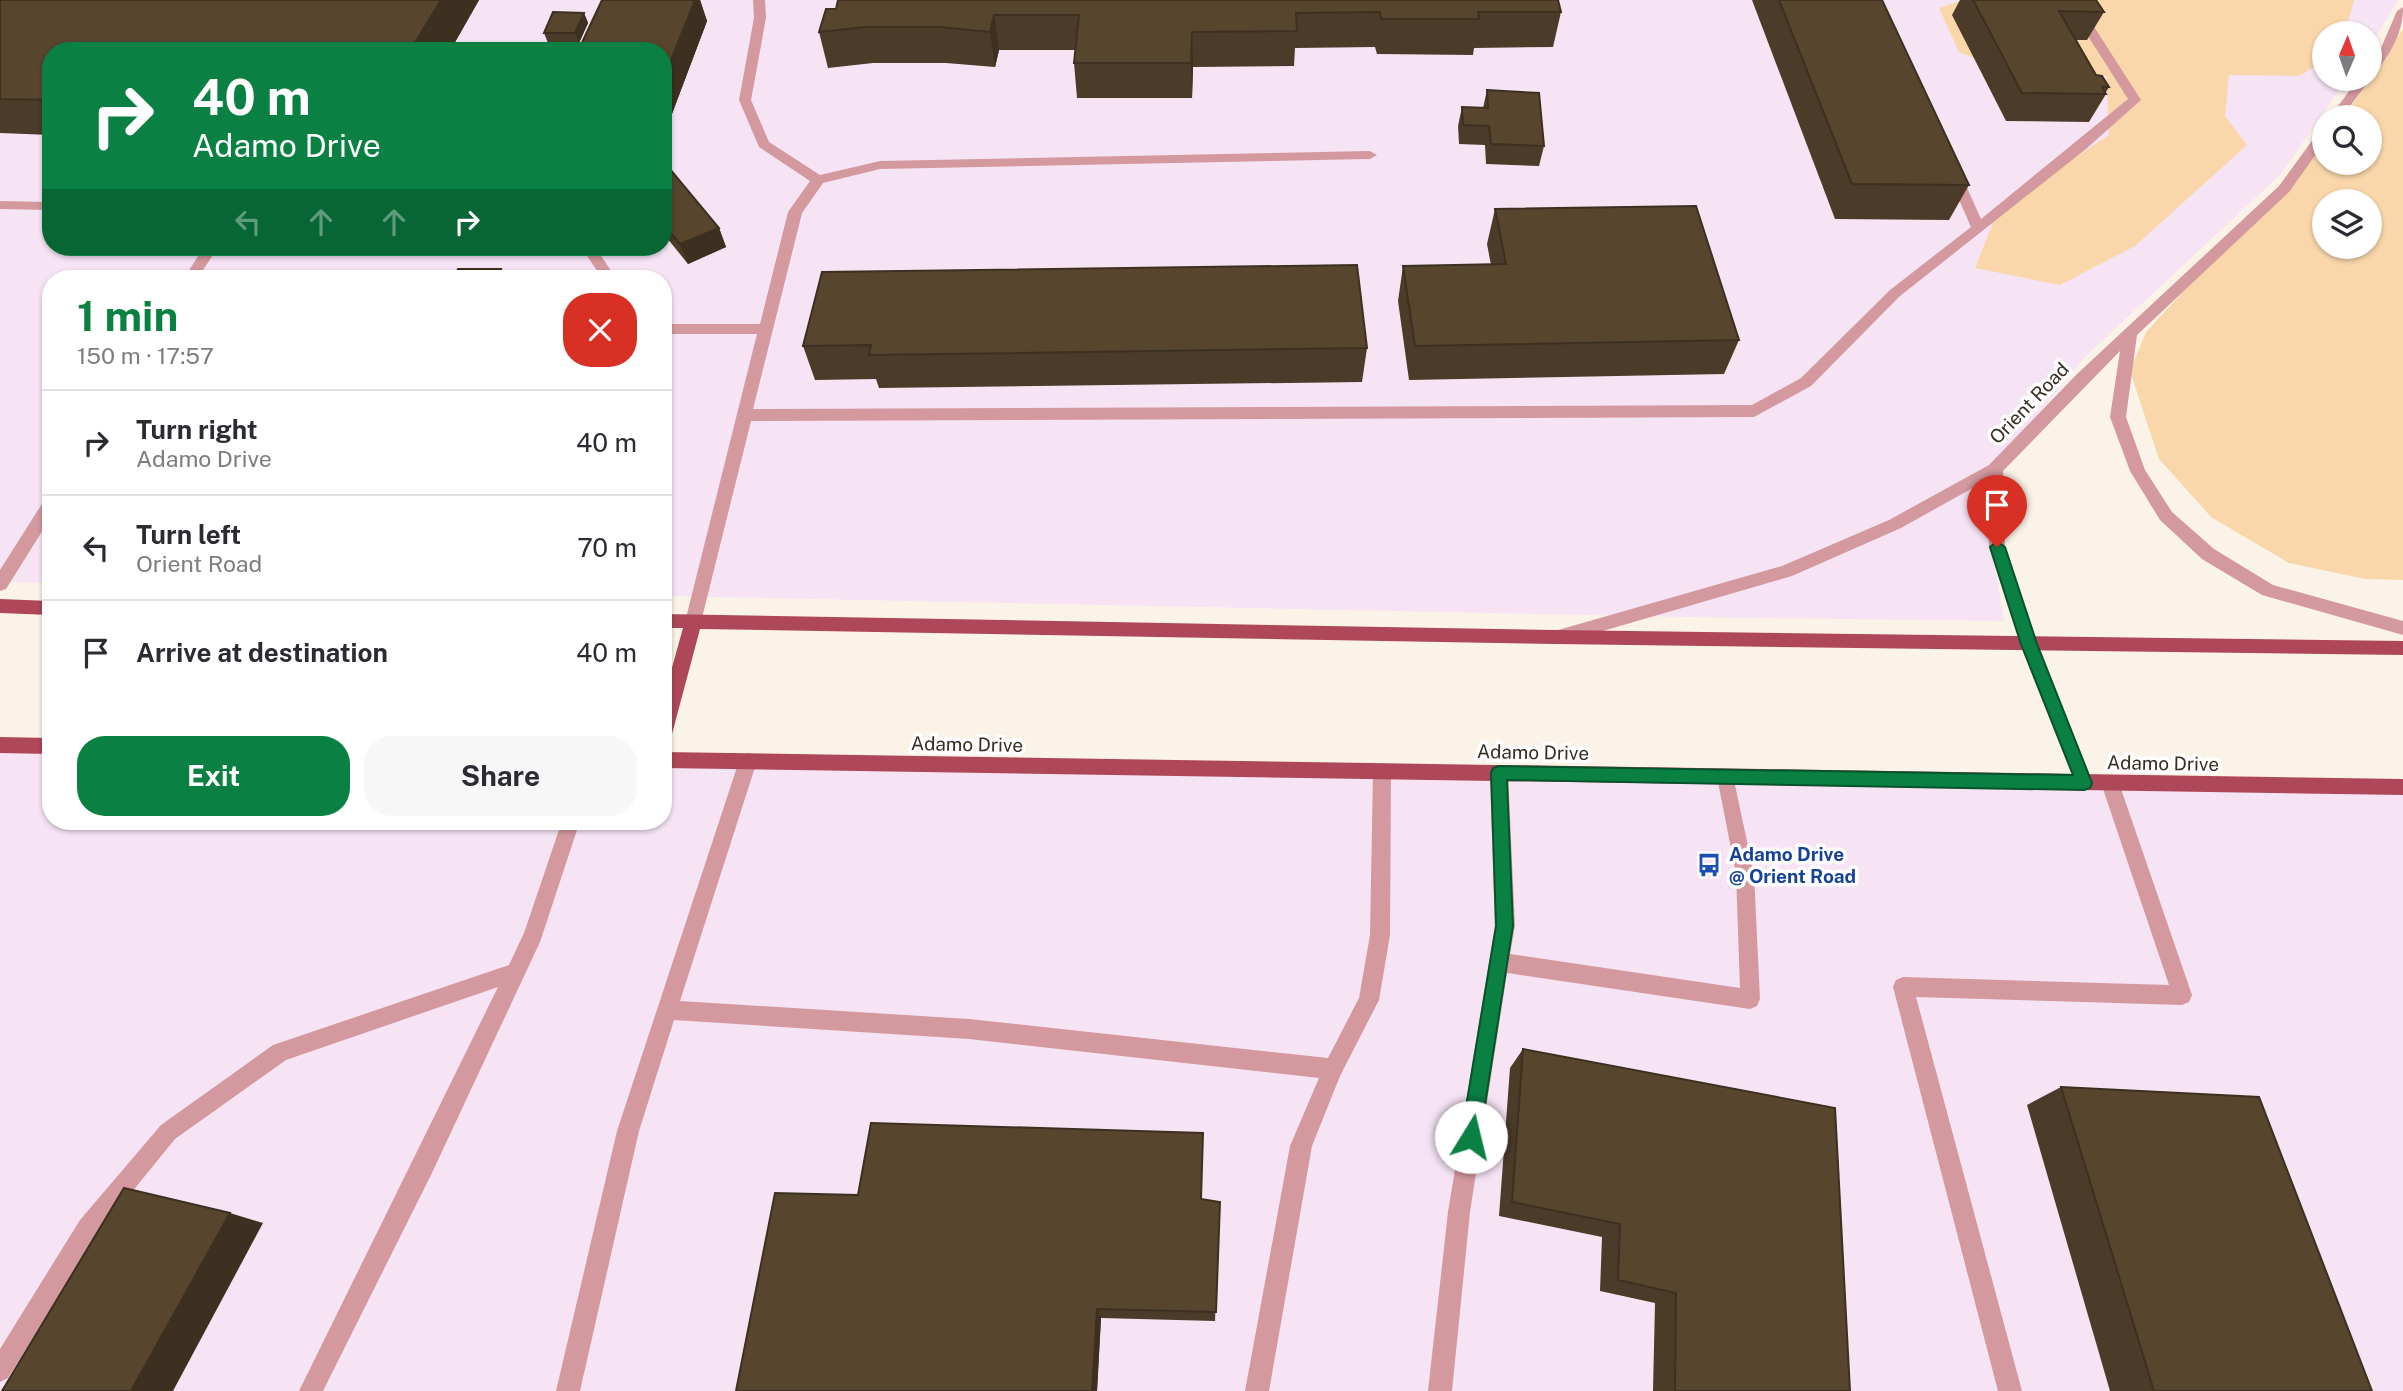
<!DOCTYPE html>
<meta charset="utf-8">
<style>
:root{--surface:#fff;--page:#f7f7f7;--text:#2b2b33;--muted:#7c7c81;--line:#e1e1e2;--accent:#0b8043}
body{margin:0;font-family:"Public Sans",sans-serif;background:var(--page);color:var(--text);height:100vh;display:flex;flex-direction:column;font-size:26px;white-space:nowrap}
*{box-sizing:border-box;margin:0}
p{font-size:23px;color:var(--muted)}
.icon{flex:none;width:38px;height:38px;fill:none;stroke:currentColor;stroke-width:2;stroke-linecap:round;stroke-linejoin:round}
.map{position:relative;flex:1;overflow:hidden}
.drawer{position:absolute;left:42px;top:270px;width:630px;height:560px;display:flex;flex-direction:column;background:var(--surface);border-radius:28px;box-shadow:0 2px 5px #0004}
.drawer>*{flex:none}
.top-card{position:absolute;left:42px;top:42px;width:630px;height:214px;border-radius:28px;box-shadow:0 2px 5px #0004;background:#0b8043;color:#fff;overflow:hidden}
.needle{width:46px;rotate:2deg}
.buttons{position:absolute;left:2312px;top:21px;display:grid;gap:14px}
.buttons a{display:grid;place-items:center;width:70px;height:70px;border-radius:50%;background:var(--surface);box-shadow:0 2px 5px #0004;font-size:35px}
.pin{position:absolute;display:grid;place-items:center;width:60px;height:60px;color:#fff;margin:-72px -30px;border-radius:50% 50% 50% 0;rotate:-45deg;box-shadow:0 0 7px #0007}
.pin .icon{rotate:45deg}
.me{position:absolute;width:77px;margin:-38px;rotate:9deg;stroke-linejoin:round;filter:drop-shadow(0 0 5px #0008)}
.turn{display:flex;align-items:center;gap:24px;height:147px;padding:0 35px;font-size:32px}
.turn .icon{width:91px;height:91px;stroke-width:2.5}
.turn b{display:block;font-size:49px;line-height:60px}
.lanes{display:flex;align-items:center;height:66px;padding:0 35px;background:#0003;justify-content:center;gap:35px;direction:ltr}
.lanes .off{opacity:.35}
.round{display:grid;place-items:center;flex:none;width:74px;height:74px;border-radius:28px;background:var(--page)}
.overview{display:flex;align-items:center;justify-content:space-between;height:119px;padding:0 35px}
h1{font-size:42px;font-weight:700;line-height:52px;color:var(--accent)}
.action{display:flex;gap:14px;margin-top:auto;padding:14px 35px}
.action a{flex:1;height:80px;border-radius:28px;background:var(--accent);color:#fff;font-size:28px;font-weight:700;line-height:80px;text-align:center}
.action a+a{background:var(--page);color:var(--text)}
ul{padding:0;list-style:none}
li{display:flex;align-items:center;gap:21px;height:105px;padding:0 35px;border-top:2px solid var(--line)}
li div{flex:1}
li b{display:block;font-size:26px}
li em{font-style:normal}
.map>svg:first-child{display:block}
.industrial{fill:#f6e4f5;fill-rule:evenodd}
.green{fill:#f9d7aa;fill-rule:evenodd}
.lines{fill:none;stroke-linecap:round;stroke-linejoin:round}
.service{fill:#d4999e;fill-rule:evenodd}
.tertiary{fill:#d4999e;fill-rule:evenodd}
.primary{fill:#ae4758;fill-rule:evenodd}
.wall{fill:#4b3b28}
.shaded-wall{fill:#3d3020}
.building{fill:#57452e;stroke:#3d3020;stroke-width:2}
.route{fill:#0b8043;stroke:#07532c;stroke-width:2}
.labels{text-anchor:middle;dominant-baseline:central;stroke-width:7;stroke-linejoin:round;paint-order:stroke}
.street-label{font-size:19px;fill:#362d23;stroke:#fff}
.transit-label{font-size:19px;font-weight:bold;fill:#164399;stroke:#fff;text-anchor:start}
</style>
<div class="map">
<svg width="2403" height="1391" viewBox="0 0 2403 1391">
<rect width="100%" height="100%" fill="#fcf3e8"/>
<g class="industrial">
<path d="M0,0H2398L2370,47V33H2324V79H2347L2281,174L2086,356L1981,484L2004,621L1683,617L663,596V278H51V583L0,582ZM51,51H663V247H51Z"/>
<path d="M0,749L51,751V821H663V761L2403,789V1391H0Z"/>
</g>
<g class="green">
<path d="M1964,0H2354L2345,33H2324V61L2299,76L2229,75L2225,116L2247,145L2135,246L2060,285L1975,268L1996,215L2047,176L2109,135L2107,76H2019L1959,52L1939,8Z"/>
<path d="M2403,29V580L2365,579L2289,563L2211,517L2159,459L2130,371L2146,332L2324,139V163H2370V117H2344ZM2324,201H2370V247H2324Z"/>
</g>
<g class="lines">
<g class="service">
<path d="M753,0H765L766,18L751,100L769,142L820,175L880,161L1370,151L1377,155L1370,159L880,169L823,183L802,213L753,409L1752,405L1801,378L1890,290L1971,227L1948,175L1950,172H1960L1981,219L2128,99L2081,25L2083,22H2091L2141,100L2086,149L1900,296L1811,386L1754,417L751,421L701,622L699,627H687L685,622L757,334H663V324H760L788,212L810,181L759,147L739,100L754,18Z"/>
<path d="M0,201L51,202V210L0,209Z"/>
<path d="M204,247H218L198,278H184Z"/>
<path d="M581,247H595L616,278H602Z"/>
<path d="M51,497V517L6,589L0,591V570L45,499Z"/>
<path d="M748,753L754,755L757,761L680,1001L969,1019L1328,1058L1359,998L1370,935L1373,771L1376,765L1382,763L1388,765L1391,771L1390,935L1379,1000L1340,1076L1312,1146L1269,1391H1245L1290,1146L1319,1078L969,1039L674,1020L639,1131L580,1391H556L617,1131L739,761L742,755Z"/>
<path d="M1499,765L1505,767L1508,773L1515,926L1510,954L1740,988L1736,874L1717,777L1720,771L1726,769L1732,771L1754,874L1760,999L1757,1006L1750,1009L1507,973L1470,1212L1452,1391H1428L1448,1212L1495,926L1490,773L1493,767Z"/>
<path d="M2110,775L2116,777L2119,783L2192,995L2189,1002L2182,1005L1916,997L2022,1391H1998L1893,987L1896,980L1903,977L2169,985L2101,783L2104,777Z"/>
<path d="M562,821H580L540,942L431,1175L323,1391H299L498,987L286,1060L175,1139L96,1236L8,1378L0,1382V1349L80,1220L161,1125L273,1045L509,965L524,933Z"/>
</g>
<g class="tertiary">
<path d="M2403,7C2403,35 2390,53 2374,75L2370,76V64L2381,48L2397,11Z"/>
<path d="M2370,78V79L2368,82L2342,117H2330L2358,79Z"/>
<path d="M2324,130V143L2289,192L2137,335L2126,417L2145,470L2172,512L2214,549L2273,585L2403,621V635L2262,595L2202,559L2160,520L2130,471L2110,417L2120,351L2003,471L2005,547L2038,644L2093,783L2090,789L2084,791L2078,789L2020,644L1989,547L1987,480L1901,528L1792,576L1558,644L1552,642L1549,637L1552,632L1558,630L1782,566L1889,520L1989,465L2077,374L2279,186L2319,131Z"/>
</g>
<g class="primary">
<path d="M0,599L51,601V615L0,613Z"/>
<path d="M663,614L1555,630L2403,641V655L1555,644L700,629L672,734L669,739L663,742V700L683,628H663Z"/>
<path d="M0,737L51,738V754L0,753Z"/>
<path d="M663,752L2403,779V795L663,768Z"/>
</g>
</g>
<g class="wall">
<path d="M0,0H479L450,51H51V135L0,133Z"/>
<path d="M602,0H700L707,21L667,127H663V51Z"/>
<path d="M1752,0H1882L1969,185L1949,220L1835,219Z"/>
<path d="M1960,0H2096L2104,12L2087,40H2075L2096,75L2109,87L2106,92V94L2089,122L2006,121L1952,15Z"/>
<path d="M826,9L1561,12L1553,47L1474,48L1473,55L1377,54L1375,47L1295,48L1294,66L1193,67L1192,98H1077L1074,63L1076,50H999L995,67L946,63H873L828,68L819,32Z"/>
<path d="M584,13L588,23L579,43H548L544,33Z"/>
<path d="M1487,90L1544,146L1539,166L1486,164L1485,145L1459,144L1458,126L1462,107L1483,108Z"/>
<path d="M663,170L719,228L726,247L688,264L663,233Z"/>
<path d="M1495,209L1739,340L1724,374L1409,380L1398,301L1403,266L1491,265L1487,244Z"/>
<path d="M822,272L1367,348L1362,382L879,388L876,379L815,380L803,346Z"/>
<path d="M1523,1049L1850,1391H1653L1655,1303L1600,1291L1602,1237L1499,1216L1510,1068Z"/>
<path d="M2061,1087L2372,1391H2110L2027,1105Z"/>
<path d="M858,1195L1202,1199L1220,1202L1215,1321L1101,1318L1097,1391H736Z"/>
</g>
<g class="shaded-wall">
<path d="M441,0H479L450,51H410Z"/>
<path d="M695,0H700L707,21L667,127L663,118V80Z"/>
<path d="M584,13L588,23L579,43L575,33Z"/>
<path d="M994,15L999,50L995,67L990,32Z"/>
<path d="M1192,32L1193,67L1192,98L1191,63Z"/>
<path d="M719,228L726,247L688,264L680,244Z"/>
<path d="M501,269L506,278H498Z"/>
<path d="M230,1213L263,1223L173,1391H131Z"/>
<path d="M1097,1309L1101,1318L1097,1391H1092Z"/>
</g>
<g class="building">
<path d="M0,0H441L410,51H51V100L0,99Z"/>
<path d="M602,0H695L663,80V51H578Z"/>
<path d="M838,0H1558L1561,12H1478L1479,19H1381L1380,12L1296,13L1297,31L1192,32L1191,63H1074L1079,15H994L990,32L940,27H865L819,32L826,9H836Z"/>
<path d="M1779,0H1882L1969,185L1852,184Z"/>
<path d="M1973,0H2096L2104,12L2059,11L2096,75L2102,76L2109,87H2102L2106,94L2022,93Z"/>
<path d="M553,12L584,13L575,33H544Z"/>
<path d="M1487,90L1539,93L1544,146L1491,144L1489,126L1463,125L1462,107L1488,108Z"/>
<path d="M669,168L719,228L680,244L663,224V170Z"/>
<path d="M1696,206L1739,340L1415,346L1403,266L1506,264L1495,209Z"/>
<path d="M1357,265L1367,348L869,355L871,345L803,346L822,272Z"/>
<path d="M458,269H501L498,278H454Z"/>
<path d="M1523,1049L1835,1108L1850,1391H1675L1676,1293L1618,1280L1620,1224L1512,1202Z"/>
<path d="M2061,1087L2259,1097L2372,1391H2154Z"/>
<path d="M871,1123L1203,1133L1201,1199L1220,1202L1216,1312L1097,1309L1092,1391H736L775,1193L858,1195Z"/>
<path d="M124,1188L230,1213L131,1391H2Z"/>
</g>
<path class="route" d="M1997,541L2005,547L2037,644L2092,783L2090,788L2084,790L1507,780L1513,926L1480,1137L1478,1144L1471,1147L1464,1144L1461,1137L1496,926L1491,773L1493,768L1499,766L2073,775L2021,644L1990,547Z"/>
<defs>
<g id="bus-bare" transform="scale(1.89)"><path d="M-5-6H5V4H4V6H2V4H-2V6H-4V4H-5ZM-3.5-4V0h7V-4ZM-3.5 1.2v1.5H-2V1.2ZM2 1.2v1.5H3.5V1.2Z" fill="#1a4fb4" stroke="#fff" stroke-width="2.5" paint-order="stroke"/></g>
</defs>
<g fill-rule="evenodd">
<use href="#bus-bare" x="1709" y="865"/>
</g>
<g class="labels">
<g class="street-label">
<text transform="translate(2029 403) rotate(-46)">Orient Road</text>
<text transform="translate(967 744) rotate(1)">Adamo Drive</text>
<text transform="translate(1533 752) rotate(1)">Adamo Drive</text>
<text transform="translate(2163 763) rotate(1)">Adamo Drive</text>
</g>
<g class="transit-label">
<text x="1729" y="854">Adamo Drive<tspan x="1729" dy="22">@ Orient Road</tspan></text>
</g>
</g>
</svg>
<div class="buttons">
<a><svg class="needle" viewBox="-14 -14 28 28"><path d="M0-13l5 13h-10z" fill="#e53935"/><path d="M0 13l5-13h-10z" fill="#7c7c81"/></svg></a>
<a><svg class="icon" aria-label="search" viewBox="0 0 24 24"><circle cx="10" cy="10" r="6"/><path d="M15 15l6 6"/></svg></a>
<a><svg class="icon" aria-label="layers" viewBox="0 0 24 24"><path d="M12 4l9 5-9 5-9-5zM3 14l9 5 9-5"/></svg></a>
</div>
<div class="pin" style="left:1997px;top:547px;background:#d93025"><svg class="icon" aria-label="arrive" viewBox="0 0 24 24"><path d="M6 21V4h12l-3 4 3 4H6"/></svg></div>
<svg class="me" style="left:1471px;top:1137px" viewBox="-20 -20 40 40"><circle r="19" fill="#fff"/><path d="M0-13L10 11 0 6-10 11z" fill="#0b8043"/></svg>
<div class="top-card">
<div class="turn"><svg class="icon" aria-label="right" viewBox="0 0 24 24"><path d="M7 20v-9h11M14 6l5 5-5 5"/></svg><div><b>40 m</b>Adamo Drive</div></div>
<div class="lanes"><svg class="icon off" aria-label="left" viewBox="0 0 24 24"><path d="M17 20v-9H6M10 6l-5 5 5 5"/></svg><svg class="icon off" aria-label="ahead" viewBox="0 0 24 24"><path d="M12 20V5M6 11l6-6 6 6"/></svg><svg class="icon off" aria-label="ahead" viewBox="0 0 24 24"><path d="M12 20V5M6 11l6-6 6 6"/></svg><svg class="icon" aria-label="right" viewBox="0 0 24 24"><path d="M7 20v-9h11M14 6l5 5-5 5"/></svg></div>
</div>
<section class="drawer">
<div class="overview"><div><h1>1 min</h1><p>150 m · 17:57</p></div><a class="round" style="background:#d93025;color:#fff"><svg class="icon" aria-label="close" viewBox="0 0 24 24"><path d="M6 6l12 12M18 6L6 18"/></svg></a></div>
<ul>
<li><svg class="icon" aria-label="right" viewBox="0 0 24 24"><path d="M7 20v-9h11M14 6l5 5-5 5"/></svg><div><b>Turn right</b><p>Adamo Drive</p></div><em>40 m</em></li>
<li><svg class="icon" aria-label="left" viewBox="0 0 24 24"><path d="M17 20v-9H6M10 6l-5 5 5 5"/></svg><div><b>Turn left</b><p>Orient Road</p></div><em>70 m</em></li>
<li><svg class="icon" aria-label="arrive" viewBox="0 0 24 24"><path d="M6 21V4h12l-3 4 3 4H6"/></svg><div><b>Arrive at destination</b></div><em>40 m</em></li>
</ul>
<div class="action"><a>Exit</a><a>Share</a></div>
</section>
</div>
